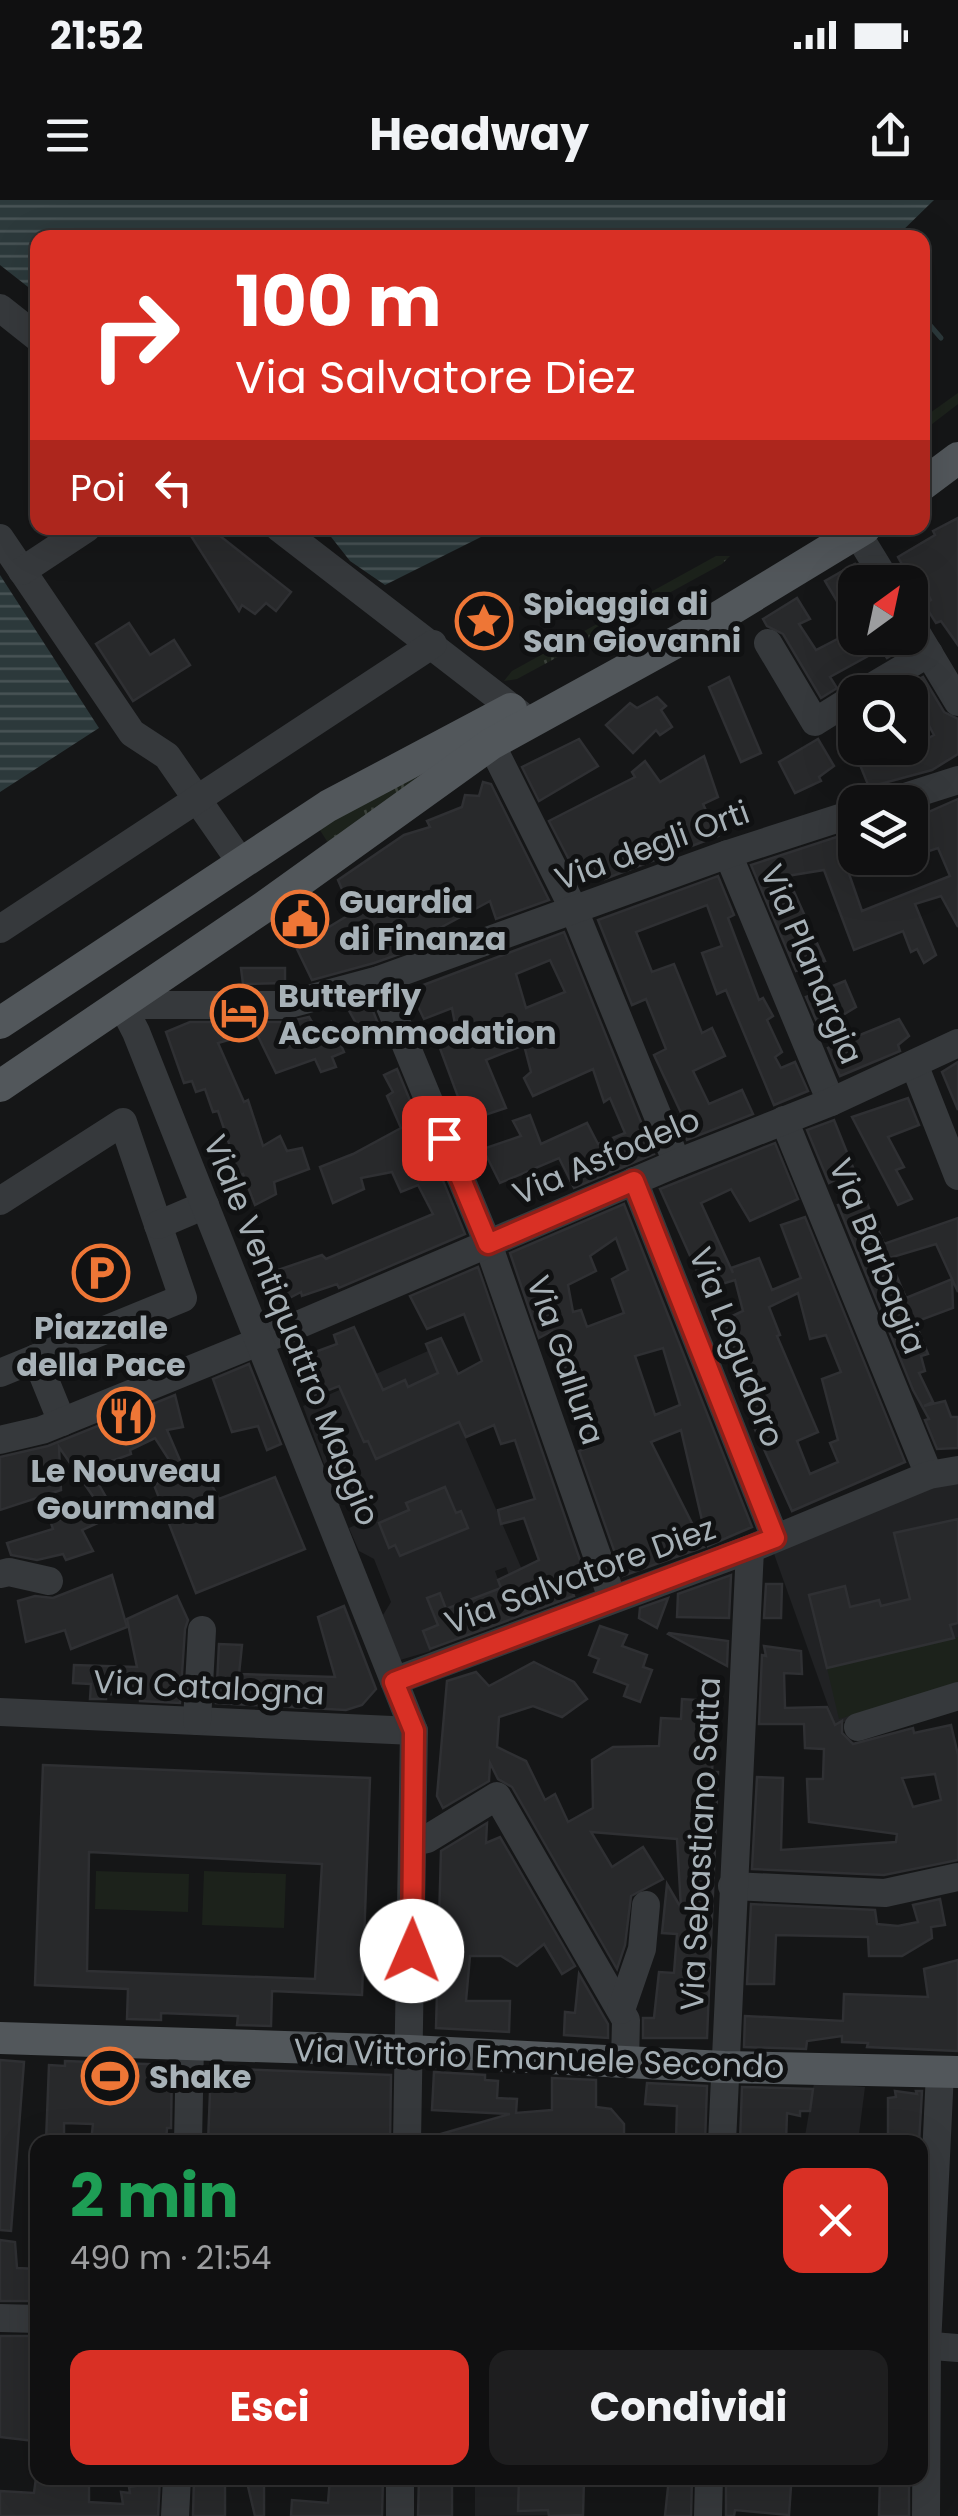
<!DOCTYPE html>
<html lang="it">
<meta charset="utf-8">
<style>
:root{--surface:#101011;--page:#1e1e1f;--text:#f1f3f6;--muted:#9c9d9f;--line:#303031;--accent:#d93025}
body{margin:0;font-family:Poppins,sans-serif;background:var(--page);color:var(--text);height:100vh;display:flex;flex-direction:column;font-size:38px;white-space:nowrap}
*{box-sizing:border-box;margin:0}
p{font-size:32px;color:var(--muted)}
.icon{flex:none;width:55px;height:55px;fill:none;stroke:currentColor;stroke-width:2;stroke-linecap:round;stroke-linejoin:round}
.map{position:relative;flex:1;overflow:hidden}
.side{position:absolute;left:30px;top:1935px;width:898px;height:350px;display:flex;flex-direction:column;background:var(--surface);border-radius:20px;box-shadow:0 10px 40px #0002,0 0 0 2px var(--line)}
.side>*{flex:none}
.guide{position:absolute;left:30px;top:30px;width:900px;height:305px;border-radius:20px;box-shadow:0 10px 40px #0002,0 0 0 2px var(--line);background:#d93025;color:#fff;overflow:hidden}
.needle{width:65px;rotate:33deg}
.tools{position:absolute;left:838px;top:365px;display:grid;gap:20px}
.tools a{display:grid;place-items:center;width:90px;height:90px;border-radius:20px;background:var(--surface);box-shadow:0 10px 40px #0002,0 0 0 2px var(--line);font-size:50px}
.pin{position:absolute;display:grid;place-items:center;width:85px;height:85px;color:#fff;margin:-42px;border-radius:20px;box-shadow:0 5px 15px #0006}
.me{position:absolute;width:110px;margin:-55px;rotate:1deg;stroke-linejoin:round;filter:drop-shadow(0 0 8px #0008)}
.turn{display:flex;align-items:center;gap:35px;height:210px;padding:0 40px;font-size:45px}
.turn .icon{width:130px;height:130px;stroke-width:2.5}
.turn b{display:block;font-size:70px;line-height:85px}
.then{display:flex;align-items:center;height:95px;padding:0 40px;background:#0003;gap:20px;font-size:38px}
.round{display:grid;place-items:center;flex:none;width:105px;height:105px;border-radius:20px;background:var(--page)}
.summary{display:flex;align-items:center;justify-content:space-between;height:170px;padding:0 40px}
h1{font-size:60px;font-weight:700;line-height:75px;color:#1e9e55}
.action{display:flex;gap:20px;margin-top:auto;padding:20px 40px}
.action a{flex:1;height:115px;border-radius:20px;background:var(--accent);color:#fff;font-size:40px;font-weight:700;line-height:115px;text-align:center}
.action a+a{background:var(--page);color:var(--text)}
.status{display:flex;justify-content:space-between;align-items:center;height:70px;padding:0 50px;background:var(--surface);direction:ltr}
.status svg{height:28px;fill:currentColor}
header{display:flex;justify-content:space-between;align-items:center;height:130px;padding:0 40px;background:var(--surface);font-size:45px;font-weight:700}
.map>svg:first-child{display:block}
.built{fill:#212224}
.grass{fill:url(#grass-tufts)}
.pitch{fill:#1c221b}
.water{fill:url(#water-rules)}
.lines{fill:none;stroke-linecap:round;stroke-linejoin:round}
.stream{stroke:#2c393b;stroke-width:5}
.building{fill:#28292b;stroke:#2f3033;stroke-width:2.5;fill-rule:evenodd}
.minor{stroke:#36393c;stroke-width:28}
.major{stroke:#52575b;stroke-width:32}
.route-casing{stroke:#8d1f18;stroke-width:25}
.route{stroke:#d93025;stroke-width:18}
.labels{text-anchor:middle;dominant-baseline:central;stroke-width:10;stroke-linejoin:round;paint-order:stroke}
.poi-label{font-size:32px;font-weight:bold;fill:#a7b1b7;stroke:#101112;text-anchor:start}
.street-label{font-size:32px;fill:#a7b1b7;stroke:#101112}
</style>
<div class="status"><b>21:52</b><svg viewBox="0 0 49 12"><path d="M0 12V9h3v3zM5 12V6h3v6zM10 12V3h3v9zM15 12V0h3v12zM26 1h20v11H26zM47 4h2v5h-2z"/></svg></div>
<header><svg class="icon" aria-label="menu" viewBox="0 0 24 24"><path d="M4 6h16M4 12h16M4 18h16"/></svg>Headway<svg class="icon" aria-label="share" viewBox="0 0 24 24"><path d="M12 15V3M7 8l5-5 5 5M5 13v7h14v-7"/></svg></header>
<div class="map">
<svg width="958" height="2316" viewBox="0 0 958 2316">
<defs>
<pattern id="grass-tufts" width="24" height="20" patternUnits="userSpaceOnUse" patternTransform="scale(2.5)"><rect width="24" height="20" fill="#1c221b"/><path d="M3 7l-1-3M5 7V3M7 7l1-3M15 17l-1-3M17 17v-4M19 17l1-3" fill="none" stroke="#3a403a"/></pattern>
<pattern id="water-rules" width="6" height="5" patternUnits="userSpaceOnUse" patternTransform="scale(2.5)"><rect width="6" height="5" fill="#2c393b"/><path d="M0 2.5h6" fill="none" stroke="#485355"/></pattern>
</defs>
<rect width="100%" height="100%" fill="#151617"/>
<g class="built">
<path d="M428,1151L526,1379L512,1384L506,1367L495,1371L501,1388L446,1409L440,1393L427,1398L433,1414L439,1412L443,1423L423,1431L431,1451L400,1460L383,1415L391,1402L374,1359L359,1351L349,1328L366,1320L355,1298L339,1305L303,1206Z"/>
<path d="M958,1280V1485L835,1525L773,1351L867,1310Z"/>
<path d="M814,1883L865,1887L858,1942H804Z"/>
<path d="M475,2278H584L583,2315L475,2316Z"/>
</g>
<g class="grass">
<path d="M958,193V204L923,231V218Z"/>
<path d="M716,356H730L722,364L636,411L623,413L631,403Z"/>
<path d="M597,424H612L604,432L517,479L504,481L512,471Z"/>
<path d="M448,555L332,649L318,627Z"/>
</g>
<g class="pitch">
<path d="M958,1437V1483L839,1519L827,1468Z"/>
<path d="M96,1671L189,1674L188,1712L95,1709Z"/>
<path d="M204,1671L286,1674L284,1728L202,1725Z"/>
</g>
<g class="water">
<path d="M0,0H934L895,38H38L37,94L0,65Z"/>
<path d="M324,328H323H499L385,385L350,361Z"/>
<path d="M0,375L99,528L0,592Z"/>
</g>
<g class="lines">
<path class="stream" d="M922,116L941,138"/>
</g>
<g class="building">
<path d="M958,318V445L941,421L936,423L924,404L931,400L918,374L910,379L898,357L935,335L933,331Z"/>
<path d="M186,328H210L291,392L276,411L266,403L255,414L242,405L239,411Z"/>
<path d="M855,364L867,382H855V391L838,403L825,381Z"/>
<path d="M797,398L810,419L799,424L816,450L855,430V438H899L905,447L887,458L881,449L830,477L837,488L821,498L783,434L767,426L763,419Z"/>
<path d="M129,423L150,455L174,440L190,465L133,501L96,444Z"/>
<path d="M729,477L761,553L741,562L709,487Z"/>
<path d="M923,477L944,512L958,519V554L932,570L869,587L858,560L910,548L934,535L918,505L910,511V492H897Z"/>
<path d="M657,497L666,506L661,510L672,527L660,535L656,530L633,553L606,525L630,503L637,508Z"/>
<path d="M579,539L598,566L539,601L522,567Z"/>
<path d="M818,539L834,566L819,577L821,581L795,593L779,562Z"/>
<path d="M704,556L718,597L703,604L718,636L605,679L601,671L579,679L549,621L635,577L632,572L645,561L660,582Z"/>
<path d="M483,582L491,584L549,700L496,719L490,701L440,728L445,738L374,763L312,780L296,747L352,713L338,680L404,635L430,627L427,621L462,607L465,595L479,596Z"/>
<path d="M958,599V727L941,696L915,704L936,755L924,763L917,749L911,752L903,731L854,750L824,670L787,676L825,761L796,771L751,665L855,631V658H858L863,669L848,671L862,711L950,676L938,648L923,653L916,636L910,639V620Z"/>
<path d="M718,676L734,715L728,718L759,800L763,798L773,816L767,820L782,852L775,857L781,868L795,862L808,891L774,905L726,790L717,794L702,753L722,746L707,705L636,732L652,772L674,764L702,833L712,828L725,856L693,871L709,904L742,890L753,914L687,940L677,917L682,915L654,855L666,849L646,799L632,805L598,720Z"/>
<path d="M564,732L654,954L574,988L559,958L500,983L483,949L521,936L513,921L530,915L541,944L587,923L598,944L625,933L610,898L604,902L593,869L533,896L524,878L531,872L524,845L486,860L506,908L467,921L438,843L457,835L452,808L424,819L410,790ZM550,760L565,792L526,808L516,774Z"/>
<path d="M241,768H285V783L243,784Z"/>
<path d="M845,781L856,807L820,829L806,797Z"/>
<path d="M369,801L383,836L367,843L347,807Z"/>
<path d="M309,817L316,829L331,822L344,852L332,857L336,867L321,872L315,859L276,873L256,832L218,843L244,902L248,900L263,946L280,936L287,951L302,948L309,969L274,982L276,994L255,1005L243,974L236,977L232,962L235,961L218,911L213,912L205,889L196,892L192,881L184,883L166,832L190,822H286Z"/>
<path d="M899,819L909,836L898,845L900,851L840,876L828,848Z"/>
<path d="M958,862V910L942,872Z"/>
<path d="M397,869L465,1034L339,1088L337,1084L302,1096L301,1092L280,1103L272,1072L322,1055L326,1059L433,1014L418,985L401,992L392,972L361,978L364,989L333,1003L320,967L353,954L401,928L387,896L393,892L384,875Z"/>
<path d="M908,898L919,925L888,937L904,967L896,970L912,999L898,1005L852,917Z"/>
<path d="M834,920L854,970L829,983L807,930Z"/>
<path d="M775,943L798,999L750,1021L731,989L701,1003L733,1073L731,1068L759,1058L772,1090L801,1078L781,1025L805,1017L905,1262L792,1311L754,1227L758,1226L740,1173L715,1124L743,1111L735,1080L705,1089L660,989ZM798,1093L810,1139L826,1135L841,1172L822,1179L838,1240L830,1243L838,1262L810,1274L797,1241L818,1232L777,1136L780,1135L769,1107Z"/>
<path d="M864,996L884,1044L958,1018V1092L936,1044L889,1058L906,1098L952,1079L953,1108L915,1122L928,1154L921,1156L925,1171L919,1173L933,1202L924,1206L945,1201L951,1217H958V1248L937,1249L925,1220L929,1219L913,1190L838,1005Z"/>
<path d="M624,1004L752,1327L708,1346L681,1230L651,1242L704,1347L623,1376L579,1251L593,1246L552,1131L539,1138L510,1053ZM616,1038L628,1070L612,1079L624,1113L587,1127L581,1110L573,1112L568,1085L596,1071L590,1056ZM663,1148L680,1205L655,1215L635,1156Z"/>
<path d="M478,1067L582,1366L566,1375L574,1396L430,1449L423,1431L438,1425L427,1398L440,1393L446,1409L501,1388L498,1380L539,1360L524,1318L501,1324L498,1310L535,1299L515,1240L501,1244L494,1225L466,1237L459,1222L376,1259L368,1241L364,1242L339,1186L311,1197L296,1159L337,1144L334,1135L354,1127L383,1190L405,1180L408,1187L438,1173L426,1144L441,1138L458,1174L482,1161L464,1114L427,1129L410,1096Z"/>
<path d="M249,1164L281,1244L267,1250L258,1226L232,1232L213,1179Z"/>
<path d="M175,1195L183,1227L167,1230L182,1265L175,1269L155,1238L130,1250L131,1254L90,1269L106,1297L97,1302L59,1247L61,1290L0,1310V1257L48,1246Z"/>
<path d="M201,1264L219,1299L275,1277L305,1349L196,1393L154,1285Z"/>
<path d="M445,1287L456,1313L461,1311L468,1328L400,1356L395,1345L389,1348L379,1323L409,1310L406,1303Z"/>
<path d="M122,1298L127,1310L82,1330L93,1351L66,1360L63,1354L37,1360L11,1355L7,1343L53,1329L51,1323L75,1314L76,1317Z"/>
<path d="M958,1319V1423L950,1425L954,1438L827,1468L809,1395L845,1386L850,1407L879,1400L881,1406L910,1399L894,1333Z"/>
<path d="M112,1375L127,1427L71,1449L65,1430L26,1442L18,1401L35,1396L53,1398Z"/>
<path d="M731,1375L729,1418L677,1417L678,1394Z"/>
<path d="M766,1384H782L781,1418H764Z"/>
<path d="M177,1396L188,1420L185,1429L180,1503L140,1501V1495L106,1494V1499H90L91,1484L73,1483L74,1465L137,1467L127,1419Z"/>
<path d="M668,1398L657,1428L639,1418L640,1408Z"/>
<path d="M344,1406L376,1489L362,1505L346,1510L216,1503L219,1444L242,1445L239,1474L335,1477L318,1417Z"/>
<path d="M600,1426L627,1435L622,1446L647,1455L643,1467L652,1470L640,1502L624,1496L628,1485L594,1472L599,1459L589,1455Z"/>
<path d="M669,1433L728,1441L727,1466L668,1434Z"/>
<path d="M764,1446L801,1451L802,1474L784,1473L785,1508L827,1507L835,1525L842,1521V1533L853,1544L913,1528L914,1533L951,1525L958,1555V1660L884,1675L752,1669L757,1577L783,1578L781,1650L896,1642L897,1634L809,1622L807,1579H823L824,1549L805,1548L804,1524H759L762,1455L766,1456ZM935,1574L941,1600L913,1607L902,1578Z"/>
<path d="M534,1462L574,1482L587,1499L562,1517L533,1506L499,1517L497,1547L526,1561L545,1600L555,1594L568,1622L593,1608L592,1560L613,1547L659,1546L661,1518L681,1519L682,1499L710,1501L709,1519H715L712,1572H718L707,1838H643V1818H654L659,1772L674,1773L677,1734L662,1733L667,1684L681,1708L677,1639L591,1632L612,1667L643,1647L663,1679L631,1696L625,1745L617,1769L512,1587L498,1579L490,1563L489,1581L443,1608L437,1596L447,1481L476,1472L489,1486Z"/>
<path d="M43,1565L370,1578L362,1795L272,1791L271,1826L237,1825L238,1816L161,1813V1820L127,1819L128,1789L35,1785ZM89,1652L322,1664L315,1779L87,1771Z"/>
<path d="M487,1623L486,1643L500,1637L575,1766L562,1774L544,1744L517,1766L501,1756H470L466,1801H510L509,1832L436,1828L441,1651Z"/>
<path d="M940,1699L945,1725L931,1727L932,1738L902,1756H869L868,1737L776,1735L774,1784H747L751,1704L875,1710L877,1724L898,1726L918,1722L913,1705Z"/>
<path d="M958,1760V1851L867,1847L868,1843L842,1842V1836L807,1841L806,1849L744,1847L745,1816L843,1821L844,1794L928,1797L924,1769Z"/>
<path d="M579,1774L608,1824V1838L564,1835L565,1812L575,1813Z"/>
<path d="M0,1860L24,1862L11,2031L0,2030Z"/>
<path d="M65,1861L172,1865L171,1928H167L166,1942H91L93,1924L64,1923V1942H46L49,1865L65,1866Z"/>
<path d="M211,1868L391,1875L390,1942L272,1936L273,1942H208Z"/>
<path d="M434,1872L485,1875V1880L498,1881L497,1898L517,1899L516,1913L552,1910V1878L596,1880V1907L611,1909L624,1924V1934L613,1936L614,1942H427V1938L510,1914L432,1910Z"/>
<path d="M647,1883L707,1886L705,1942H676L677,1906L645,1904Z"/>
<path d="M742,1887L813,1889L810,1911H800V1916L787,1913L786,1942H740Z"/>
<path d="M895,1891L917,1894L916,1891H922L919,1942H888V1898L896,1897Z"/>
<path d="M0,2040L15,2042L17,2068L38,2069V2101H0Z"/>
<path d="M0,2136H38V2187H33L34,2194H31L35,2241L0,2237Z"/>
<path d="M36,2278H89V2302L123,2304L121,2292L130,2293L129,2287L136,2286V2278H160L158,2316H0V2291L34,2293Z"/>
<path d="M194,2278H225V2316H193Z"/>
<path d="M246,2278H264V2316H255Z"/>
<path d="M330,2278H383L382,2316H291L292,2300L328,2303Z"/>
<path d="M419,2278H452V2316H418Z"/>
<path d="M519,2278H584L583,2315L549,2316L548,2310L518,2311Z"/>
<path d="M669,2278H692L691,2316H665Z"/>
<path d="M726,2278H751L791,2286L789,2315L735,2310L734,2316H726Z"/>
<path d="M880,2278H909V2316H879Z"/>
</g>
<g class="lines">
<g class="minor">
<path d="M0,108L38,138"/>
<path d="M279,328L520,514L524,521"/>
<path d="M857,333L887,382"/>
<path d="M0,338L132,533L167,556L242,664"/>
<path d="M22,371L87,328"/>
<path d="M910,422L958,502"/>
<path d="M768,443L815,522L855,497"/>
<path d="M863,492L929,453"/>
<path d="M491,544L574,710L677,963"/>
<path d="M889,602L958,580"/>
<path d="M728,654L831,902"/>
<path d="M0,729L433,444"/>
<path d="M379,780L488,1044L612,1398"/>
<path d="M914,864L958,976"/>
<path d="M784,920L929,1275"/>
<path d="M634,981L775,1338"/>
<path d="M0,1001L123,922L183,1098L0,1173"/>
<path d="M158,1025L205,1005"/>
<path d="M36,1158L62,1222"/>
<path d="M0,1240L42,1230L258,1142L677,963L831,902L958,843"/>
<path d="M0,1374L9,1372L49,1381"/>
<path d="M394,1481L750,1349L929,1275L958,1270"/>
<path d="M0,1512L414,1531"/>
<path d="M197,1521L202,1430"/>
<path d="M858,1527L958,1496"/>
<path d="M413,1642L427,1639L497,1596L626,1820L625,1862"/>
<path d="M732,1686L885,1693L958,1677"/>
<path d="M621,1810L642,1749L646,1705"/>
<path d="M188,1942L190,1845"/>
<path d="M407,1942L414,1531L136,832L122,805H286L379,780L728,654L855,613"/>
<path d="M722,1942L750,1349"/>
<path d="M0,2118L38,2119"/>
<path d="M920,2145L958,2148"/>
<path d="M175,2316L177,2278"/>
<path d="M400,2316V2278"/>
<path d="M708,2316L709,2278"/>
<path d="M926,2316L927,2146L940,1872"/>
</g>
<g class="major">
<path d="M922,285L958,258"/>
<path d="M0,823L328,606L511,509"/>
<path d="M0,886L264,707L491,544L689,435L865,328"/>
<path d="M0,1838L410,1851L724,1867L958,1872"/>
</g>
</g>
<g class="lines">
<g class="route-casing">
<path id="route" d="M412,1751L414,1531L394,1482L775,1338L634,981L488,1044L444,938"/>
</g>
<use href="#route" class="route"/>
</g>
<defs>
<g id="sight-ring" transform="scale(2.875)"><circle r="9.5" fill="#101112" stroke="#ee7636" stroke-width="1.5"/><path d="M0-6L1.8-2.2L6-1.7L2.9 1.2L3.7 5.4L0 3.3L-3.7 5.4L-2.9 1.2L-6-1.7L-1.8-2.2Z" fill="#ee7636"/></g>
<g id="civic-ring" transform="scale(2.875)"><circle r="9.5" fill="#101112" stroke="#ee7636" stroke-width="1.5"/><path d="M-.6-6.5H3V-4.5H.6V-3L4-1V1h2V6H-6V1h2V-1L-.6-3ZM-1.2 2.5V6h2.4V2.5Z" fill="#ee7636"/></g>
<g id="hotel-ring" transform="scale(2.875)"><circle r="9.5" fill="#101112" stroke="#ee7636" stroke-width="1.5"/><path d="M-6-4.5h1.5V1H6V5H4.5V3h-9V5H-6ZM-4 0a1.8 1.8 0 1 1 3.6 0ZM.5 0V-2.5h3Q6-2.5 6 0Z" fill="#ee7636"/></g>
<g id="parking-ring" transform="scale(2.875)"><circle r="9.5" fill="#101112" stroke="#ee7636" stroke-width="1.5"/><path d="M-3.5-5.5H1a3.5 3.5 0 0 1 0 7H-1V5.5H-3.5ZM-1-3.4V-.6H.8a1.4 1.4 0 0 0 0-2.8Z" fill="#ee7636"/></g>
<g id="restaurant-ring" transform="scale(2.875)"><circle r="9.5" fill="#101112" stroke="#ee7636" stroke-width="1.5"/><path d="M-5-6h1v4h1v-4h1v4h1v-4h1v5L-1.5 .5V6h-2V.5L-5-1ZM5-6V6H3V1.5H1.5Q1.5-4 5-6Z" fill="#ee7636"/></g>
<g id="stadium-ring" transform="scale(2.875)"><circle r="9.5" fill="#101112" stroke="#ee7636" stroke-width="1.5"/><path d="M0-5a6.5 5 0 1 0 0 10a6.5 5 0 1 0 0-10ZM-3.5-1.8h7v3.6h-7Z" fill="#ee7636"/></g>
</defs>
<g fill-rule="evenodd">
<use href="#sight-ring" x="484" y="421"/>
<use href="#civic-ring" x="300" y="719"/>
<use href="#hotel-ring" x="239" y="813"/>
<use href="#parking-ring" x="101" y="1073"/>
<use href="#restaurant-ring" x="126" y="1216"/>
<use href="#stadium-ring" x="110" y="1876"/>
</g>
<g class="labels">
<g class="poi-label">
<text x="523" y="403">Spiaggia di<tspan x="523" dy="37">San Giovanni</tspan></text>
<text x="339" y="701">Guardia<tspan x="339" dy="37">di Finanza</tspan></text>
<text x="278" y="795">Butterfly<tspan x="278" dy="37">Accommodation</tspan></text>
<text x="101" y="1127" text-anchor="middle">Piazzale<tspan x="101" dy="37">della Pace</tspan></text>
<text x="126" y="1270" text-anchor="middle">Le Nouveau<tspan x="126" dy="37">Gourmand</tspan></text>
<text x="149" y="1876">Shake</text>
</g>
<g class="street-label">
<text transform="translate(652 645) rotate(-20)">Via degli Orti</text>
<text transform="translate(812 764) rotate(67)">Via Planargia</text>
<text transform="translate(606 956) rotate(-23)">Via Asfodelo</text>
<text transform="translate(878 1056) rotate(68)">Via Barbagia</text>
<text transform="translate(292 1130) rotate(68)">Viale Ventiquattro Maggio</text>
<text transform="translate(737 1147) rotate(69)">Via Logudoro</text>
<text transform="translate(566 1160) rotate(71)">Via Gallura</text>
<text transform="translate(580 1375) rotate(-20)">Via Salvatore Diez</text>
<text transform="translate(209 1487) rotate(3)">Via Catalogna</text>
<text transform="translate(700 1644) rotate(-87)">Via Sebastiano Satta</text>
<text transform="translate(539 1858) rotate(2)">Via Vittorio Emanuele Secondo</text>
</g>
</g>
</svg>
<div class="tools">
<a><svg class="needle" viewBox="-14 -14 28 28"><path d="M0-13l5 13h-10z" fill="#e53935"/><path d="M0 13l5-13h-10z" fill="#9c9d9f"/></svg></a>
<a><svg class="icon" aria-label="search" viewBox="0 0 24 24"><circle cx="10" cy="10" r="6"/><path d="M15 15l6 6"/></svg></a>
<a><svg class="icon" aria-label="layers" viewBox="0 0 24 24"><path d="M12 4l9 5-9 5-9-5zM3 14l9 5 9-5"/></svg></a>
</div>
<div class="pin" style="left:444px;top:938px;background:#d93025"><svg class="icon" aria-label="arrive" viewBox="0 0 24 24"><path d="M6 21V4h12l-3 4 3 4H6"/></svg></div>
<svg class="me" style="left:412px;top:1751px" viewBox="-20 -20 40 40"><circle r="19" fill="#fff"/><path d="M0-13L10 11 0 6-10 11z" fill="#d93025"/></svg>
<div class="guide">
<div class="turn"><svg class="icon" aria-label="right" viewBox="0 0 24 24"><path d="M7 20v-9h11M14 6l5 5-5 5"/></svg><div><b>100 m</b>Via Salvatore Diez</div></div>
<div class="then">Poi<svg class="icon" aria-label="left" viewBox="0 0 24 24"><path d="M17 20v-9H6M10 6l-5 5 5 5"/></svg></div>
</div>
<section class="side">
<div class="summary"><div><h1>2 min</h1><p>490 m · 21:54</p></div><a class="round" style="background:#d93025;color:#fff"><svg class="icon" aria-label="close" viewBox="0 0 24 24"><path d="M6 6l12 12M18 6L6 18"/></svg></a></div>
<div class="action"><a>Esci</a><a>Condividi</a></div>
</section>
</div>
